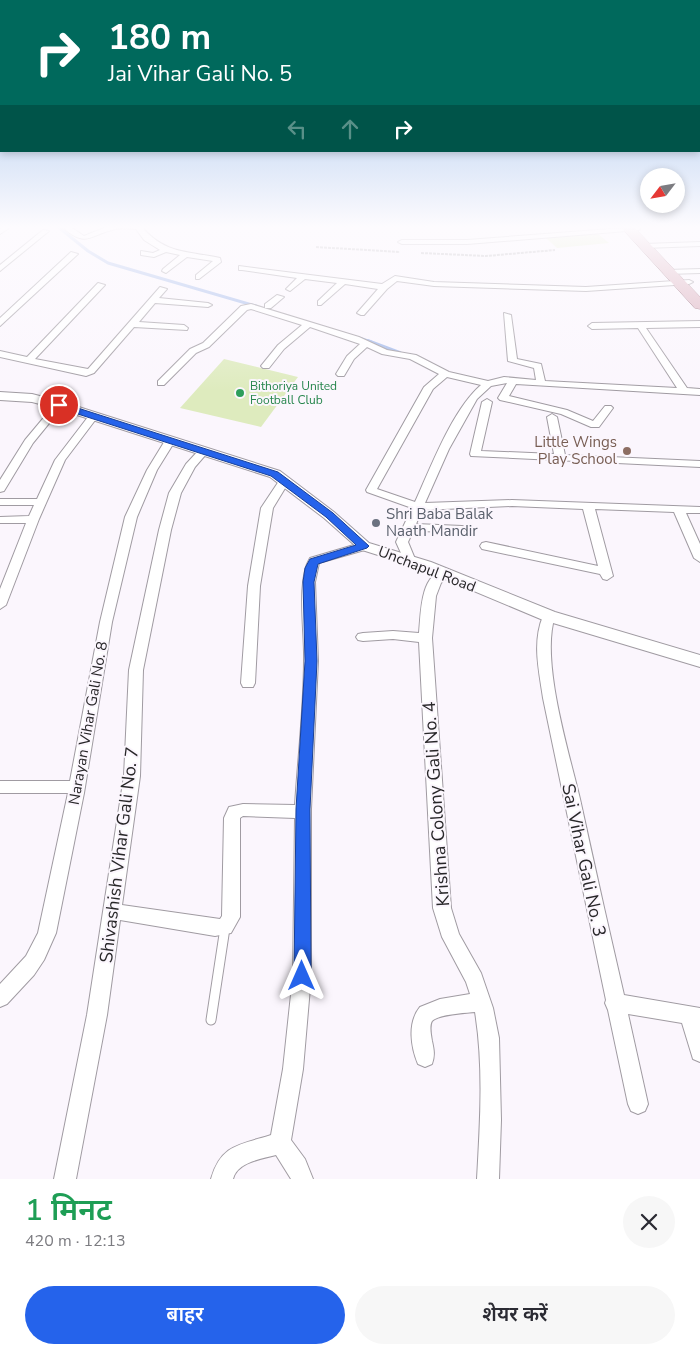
<!DOCTYPE html>
<html lang="hi">
<meta charset="utf-8">
<style>
:root{--surface:#fff;--page:#f7f7f7;--text:#2b2b33;--muted:#7c7c81;--accent:#2563eb}
body{margin:0;font-family:"Nunito Sans","Noto Sans Devanagari",sans-serif;background:var(--page);color:var(--text);height:100vh;display:flex;flex-direction:column;font-size:19px;white-space:nowrap}
*{box-sizing:border-box;margin:0}
p{font-size:16px;color:var(--muted)}
.icon{flex:none;width:28px;height:28px;fill:none;stroke:currentColor;stroke-width:2;stroke-linecap:round;stroke-linejoin:round}
.map{position:relative;height:1179px;overflow:hidden}
.details{display:flex;flex-direction:column;background:var(--surface);flex:1}
.details>*{flex:none}
.banner{position:absolute;left:0px;top:0px;width:700px;height:152px;box-shadow:0 2px 8px #0003;background:#00695c;color:#fff;overflow:hidden}
.needle{width:32px;rotate:239deg}
.fabs{position:absolute;left:640px;top:168px;display:grid;gap:10px}
.fabs a{display:grid;place-items:center;width:45px;height:45px;border-radius:50%;background:var(--surface);box-shadow:0 2px 8px #0003;font-size:25px}
.pin{position:absolute;display:grid;place-items:center;width:42px;height:42px;color:#fff;margin:-21px;border:2px solid #fff;border-radius:50%;box-shadow:0 1px 5px #0007}
.me{position:absolute;width:55px;margin:-28px;rotate:0deg;stroke-linejoin:round;filter:drop-shadow(0 0 4px #0008)}
.turn{display:flex;align-items:center;gap:18px;height:105px;padding:0 25px;font-size:22px}
.turn .icon{width:65px;height:65px;stroke-width:2.5}
.turn b{display:block;font-size:35px;line-height:42px}
.lanes{display:flex;align-items:center;height:48px;padding:0 25px;background:#0003;justify-content:center;gap:25px;direction:ltr}
.lanes .off{opacity:.35}
.round{display:grid;place-items:center;flex:none;width:52px;height:52px;border-radius:26px;background:var(--page)}
.overview{display:flex;align-items:center;justify-content:space-between;height:85px;padding:0 25px}
h1{font-size:30px;font-weight:600;line-height:38px;color:#1e9e55}
.button{display:flex;gap:10px;margin-top:auto;padding:10px 25px}
.button a{flex:1;height:58px;border-radius:30px;background:var(--accent);color:#fff;font-size:20px;font-weight:600;line-height:58px;text-align:center}
.button a+a{background:var(--page);color:var(--text)}
.map>svg:first-child{display:block}
.green{fill:#deebbe}
.lines{fill:none;stroke-linecap:round;stroke-linejoin:round}
.stream-far1{stroke:#a4baea;stroke-width:3}
.stream{stroke:#a4baea;stroke-width:4}
.service-casing{stroke:#a09ba2;stroke-width:11}
.minor-casing{stroke:#a09ba2;stroke-width:2}
.tertiary-casing{stroke:#a09ba2;stroke-width:2}
.primary-casing{stroke:#8c5b6b;stroke-width:1}
.path{stroke:#a7a4a9;stroke-width:2;stroke-dasharray:3 1;stroke-linecap:butt}
.service{stroke:#fff;stroke-width:9}
.minor{fill:#fff;fill-rule:evenodd}
.tertiary{fill:#fff;fill-rule:evenodd}
.primary{fill:#daadbb;fill-rule:evenodd}
.route{fill:#2563eb;stroke:#184099}
.leisure-dot{fill:#2e9e5b;stroke:#fbf6fd;stroke-width:2}
.education-dot{fill:#8d6e63;stroke:#fbf6fd;stroke-width:2}
.worship-dot{fill:#6b7280;stroke:#fbf6fd;stroke-width:2}
.labels{text-anchor:middle;dominant-baseline:central;stroke-width:4;stroke-linejoin:round;paint-order:stroke}
.far-leisure-label{font-size:12px;fill:#27864d;stroke:#fbf6fd;text-anchor:start}
.education-label{font-size:15px;fill:#785e54;stroke:#fbf6fd;text-anchor:end}
.worship-label{font-size:15px;fill:#5b616d;stroke:#fbf6fd;text-anchor:start}
.street-label{font-size:15px;fill:#282729;stroke:#fbf6fd}
.near-street-label{font-size:18px;fill:#282729;stroke:#fbf6fd}
</style>
<div class="map">
<svg width="700" height="1179" viewBox="0 0 700 1179">
<rect width="100%" height="100%" fill="#fbf6fd"/>
<g class="green">
<path d="M597,233L609,243L557,248L546,238Z"/>
<path d="M224,359L298,377L261,427L180,408Z"/>
</g>
<g class="lines">
<g class="stream-far1">
<path d="M57,226L88,251L108,263L256,306"/>
<path d="M362,339L371,342"/>
</g>
<path class="stream" d="M368,341L400,353"/>
<g class="service-casing">
<path id="service" d="M211,1020L225,928"/>
</g>
<g class="minor-casing">
<g id="minor">
<path d="M4,226H12L0,234V229Z"/>
<path d="M61,226H69L84,236L109,226H141C164,254 187,251 220,258L221,262L199,279H196V275L213,261L187,257L166,273L162,271L163,269L180,255L166,252L154,257L141,255V251L153,253L160,250L144,240L136,229C129,229 122,227 116,229C88,235 87,249 61,226Z"/>
<path d="M637,227L640,229L639,230L467,244H402L398,242L402,240H467Z"/>
<path d="M43,230L49,231L0,271V265Z"/>
<path d="M700,242V246L644,248L640,246L644,244Z"/>
<path d="M71,252L78,254L0,326V318Z"/>
<path d="M239,266L382,284L395,276L434,282L586,287L689,280L693,282L689,284L586,291L434,286L397,281L387,289L364,315H361L357,313L378,289L345,284L321,305H318V301L337,283L305,279L290,291L286,289L297,278L242,270H239Z"/>
<path d="M700,269V273L667,274L663,272L667,270Z"/>
<path d="M98,283L105,285L35,359L88,369L160,287L167,289L159,298L208,303L212,305L208,307L155,303L139,322L184,325L188,328L187,330L134,327L94,373L86,376L0,357V351L27,357Z"/>
<path d="M277,295L284,297L271,308H265V304Z"/>
<path d="M251,304L359,337L387,350L416,355L449,372L488,381L504,377L536,380L534,368L508,361L504,313L511,315L517,359L541,364L545,381L677,388L638,328L592,329L588,326L592,323L700,321V327L646,328L687,388L700,389V395L516,384L509,396L567,410L593,421L605,406H611L613,408L599,427H591L561,414L500,400L498,398L507,383L491,386L477,399L449,449L425,503L512,500L700,507V513H686L700,544V562L694,558L674,512L595,509L613,576L607,580L603,579L600,574L482,549L480,546L482,543L486,542L598,566L583,509L512,506L422,510L416,524L462,526L468,529L462,532L413,531L408,542L415,559L409,563L405,562L396,542L412,508L367,492L366,490L424,387L439,374L410,359L382,354L367,347L354,359L344,376H338L336,374L347,356L360,344L310,327L284,349L269,368H263L261,366L278,345L302,325L251,309L247,310L209,347L196,353L164,385H158V381L190,349L203,343L241,306ZM447,377L481,385C452,410 431,467 415,502L377,489L433,389Z"/>
<path d="M487,399L492,402L481,451L554,454L547,417L552,414L557,417L565,455L700,461V467L471,456L470,454L482,402Z"/>
<path d="M59,402L64,405L33,443L4,491L0,492V480L25,440L56,403Z"/>
<path d="M94,412L99,415L65,460L39,519L6,605L0,609V589L26,523H0V517L29,516L34,505H0V499H37L55,460L91,413Z"/>
<path d="M170,438L175,441L157,470L137,517L112,622L84,793L56,933L44,960L34,975L7,1004L0,1007V984L26,956L38,933L68,793H0V781H70L100,622L125,517L147,470L166,439Z"/>
<path d="M203,449L208,452L195,467L181,493L171,530L143,670L140,776L122,905L220,919L222,916L224,818L229,807L243,804L295,805C298,757 304,708 304,660C305,634 296,580 310,558L364,542L370,546L368,549L319,563L315,582L318,661L311,809V976L303,1069L291,1140L305,1159L313,1179H291L276,1155C261,1159 237,1162 233,1179H211C221,1144 240,1145 271,1135L283,1069L293,976L295,818L243,816L240,818V917L231,933L215,936L120,920L107,1015L76,1179H54L87,1015L124,776L129,670L159,530L169,493L186,464L199,450Z"/>
<path d="M285,477L290,480L273,508L260,586L255,683L253,687H243L241,683L248,586L261,508L281,478Z"/>
<path d="M443,570L449,574L441,583L436,596L432,638L451,908L459,934L481,973L493,1008L499,1038L501,1120L499,1179H477C480,1124 484,1067 475,1012C466,1013 439,1014 432,1021C429,1026 431,1035 432,1041C434,1050 435,1055 432,1064L425,1067L418,1064C411,1047 407,1023 420,1007L440,999L470,994L466,982L442,937L433,908L419,642L393,639L363,641L358,640L356,637L358,634L363,633L393,631L419,633C421,614 420,576 443,570Z"/>
<path d="M549,612L555,616C540,660 569,752 580,799C594,864 609,930 624,995L700,1008V1062L693,1059L682,1023L628,1014L648,1104L645,1111L638,1114L631,1111L628,1104L608,1010L605,1003L606,1000L543,698C539,670 532,643 543,616Z"/>
</g>
</g>
<g class="tertiary-casing">
<path id="tertiary" d="M0,392L32,394L63,402L280,471L334,512L369,543L431,562L555,612L700,655V667L543,620L419,568L359,549L324,518L270,477L55,408L32,402L0,400Z"/>
</g>
<g class="primary-casing">
<path id="primary" d="M620,226H633L700,297V309L695,308Z"/>
</g>
<g class="path">
<path d="M316,247L400,252"/>
<path d="M421,253L486,256L555,250"/>
</g>
<use href="#service" class="service"/>
<use href="#minor" class="minor"/>
<use href="#tertiary" class="tertiary"/>
<use href="#primary" class="primary"/>
</g>
<linearGradient id="sky" x2="0" y2="1"><stop stop-color="#8db6e9"/><stop offset="0.58" stop-color="#fdfbfe"/><stop offset="1" stop-color="#fdfbfe" stop-opacity="0"/></linearGradient>
<rect width="700" height="391" fill="url(#sky)"/>
<path class="route" d="M59,402L278,472L333,513L369,546L367,548L318,564L314,582L317,661L310,809L311,976L308,982L302,984L296,982L294,976L296,809L305,661L303,582L305,568L310,559L356,545L326,517L271,476L56,407V403Z"/>
<circle class="leisure-dot" cx="240" cy="393" r="5"/>
<circle class="education-dot" cx="627" cy="451" r="5"/>
<circle class="worship-dot" cx="376" cy="523" r="5"/>
<g class="labels">
<g class="far-leisure-label">
<text x="250" y="386">Bithoriya United<tspan x="250" dy="14">Football Club</tspan></text>
</g>
<g class="education-label">
<text x="617" y="442">Little Wings<tspan x="617" dy="17">Play School</tspan></text>
</g>
<g class="worship-label">
<text x="386" y="514">Shri Baba Balak<tspan x="386" dy="17">Naath Mandir</tspan></text>
</g>
<g class="street-label">
<text transform="translate(427 569) rotate(21)">Unchapul Road</text>
<text transform="translate(88 723) rotate(-80)">Narayan Vihar Gali No. 8</text>
</g>
<g class="near-street-label">
<text transform="translate(436 804) rotate(-94)">Krishna Colony Gali No. 4</text>
<text transform="translate(119 855) rotate(-83)">Shivashish Vihar Gali No. 7</text>
<text transform="translate(584 860) rotate(78)">Sai Vihar Gali No. 3</text>
</g>
</g>
</svg>
<div class="fabs">
<a><svg class="needle" viewBox="-14 -14 28 28"><path d="M0-13l5 13h-10z" fill="#e53935"/><path d="M0 13l5-13h-10z" fill="#7c7c81"/></svg></a>
</div>
<div class="pin" style="left:59px;top:405px;background:#d93025"><svg class="icon" aria-label="arrive" viewBox="0 0 24 24"><path d="M6 21V4h12l-3 4 3 4H6"/></svg></div>
<svg class="me" style="left:302px;top:976px" viewBox="-20 -20 40 40"><path d="M0-17L14 15 0 8-14 15z" fill="#2563eb" stroke="#fff" stroke-width="4"/></svg>
<div class="banner">
<div class="turn"><svg class="icon" aria-label="right" viewBox="0 0 24 24"><path d="M7 20v-9h11M14 6l5 5-5 5"/></svg><div><b>180 m</b>Jai Vihar Gali No. 5</div></div>
<div class="lanes"><svg class="icon off" aria-label="left" viewBox="0 0 24 24"><path d="M17 20v-9H6M10 6l-5 5 5 5"/></svg><svg class="icon off" aria-label="ahead" viewBox="0 0 24 24"><path d="M12 20V5M6 11l6-6 6 6"/></svg><svg class="icon" aria-label="right" viewBox="0 0 24 24"><path d="M7 20v-9h11M14 6l5 5-5 5"/></svg></div>
</div>
</div>
<section class="details">
<div class="overview"><div><h1>1 मिनट</h1><p>420 m · 12:13</p></div><a class="round"><svg class="icon" aria-label="close" viewBox="0 0 24 24"><path d="M6 6l12 12M18 6L6 18"/></svg></a></div>
<div class="button"><a>बाहर</a><a>शेयर करें</a></div>
</section>
